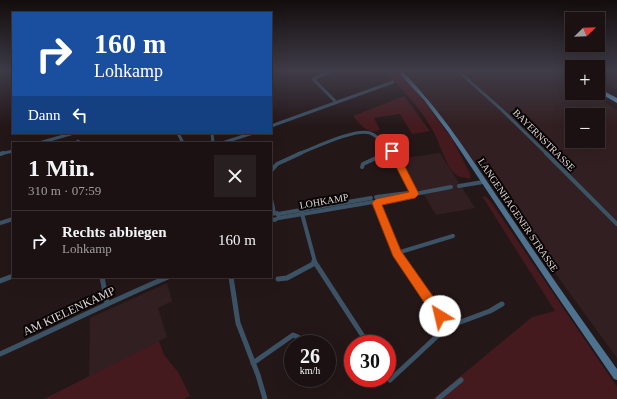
<!DOCTYPE html>
<html lang="de">
<meta charset="utf-8">
<style>
:root{--surface:#1b1112;--page:#281f20;--text:#f1f3f6;--muted:#a09d9f;--line:#393132}
body{margin:0;font-family:Georgia,serif;background:var(--page);color:var(--text);height:100vh;display:flex;flex-direction:column;font-size:15px;white-space:nowrap}
*{box-sizing:border-box;margin:0}
p{font-size:13px;color:var(--muted)}
.icon{flex:none;width:22px;height:22px;fill:none;stroke:currentColor;stroke-width:2;stroke-linecap:round;stroke-linejoin:round}
.map{position:relative;flex:1;overflow:hidden}
.details{position:absolute;left:12px;top:142px;width:260px;height:136px;display:flex;flex-direction:column;background:var(--surface);border-radius:0px;box-shadow:0 4px 16px #0002,0 0 0 1px var(--line)}
.details>*{flex:none}
.top-card{position:absolute;left:12px;top:12px;width:260px;height:122px;border-radius:0px;box-shadow:0 4px 16px #0002,0 0 0 1px var(--line);background:#1a4fa0;color:#fff;overflow:hidden}
.needle{width:26px;rotate:67deg}
.buttons{position:absolute;left:565px;top:12px;display:grid;gap:8px}
.buttons a{display:grid;place-items:center;width:40px;height:40px;border-radius:0px;background:var(--surface);box-shadow:0 4px 16px #0002,0 0 0 1px var(--line);font-size:20px}
.speed{position:absolute;left:284px;top:335px;display:flex;gap:8px;font-size:20px;font-weight:700;text-align:center}
.speed>*{display:grid;place-content:center;width:52px;height:52px;border-radius:50%;background:var(--surface);box-shadow:0 4px 16px #0002,0 0 0 1px var(--line);line-height:1}
.speed small{font-size:10px;font-weight:400}
.speed .limit{border:6px solid #d22;background:#fff;color:#111}
.pin{position:absolute;display:grid;place-items:center;width:34px;height:34px;color:#fff;margin:-17px;border-radius:8px;box-shadow:0 2px 6px #0006}
.me{position:absolute;width:44px;margin:-22px;rotate:324deg;stroke-linejoin:round;filter:drop-shadow(0 0 3px #0008)}
.turn{display:flex;align-items:center;gap:14px;height:84px;padding:0 16px;font-size:18px}
.turn .icon{width:52px;height:52px;stroke-width:2.5}
.turn b{display:block;font-size:28px;line-height:34px}
.then{display:flex;align-items:center;height:38px;padding:0 16px;background:#0003;gap:8px;font-size:15px}
.round{display:grid;place-items:center;flex:none;width:42px;height:42px;border-radius:0px;background:var(--page)}
.overview{display:flex;align-items:center;justify-content:space-between;height:68px;padding:0 16px}
h1{font-size:24px;font-weight:700;line-height:30px}
ul{padding:0;list-style:none}
li{display:flex;align-items:center;gap:12px;height:60px;padding:0 16px;border-top:1px solid var(--line)}
li div{flex:1}
li b{display:block;font-size:15px}
li em{font-style:normal}
.map>svg:first-child{display:block}
.built{fill:#321f21;fill-rule:evenodd}
.green{fill:#441a1f}
.lines{fill:none;stroke-linecap:round;stroke-linejoin:round}
.stream{stroke:#083959;stroke-width:1}
.minor-far2{stroke:#3c5366;stroke-width:3}
.minor-far1{stroke:#3c5366;stroke-width:4}
.minor{stroke:#3c5366;stroke-width:5}
.secondary{fill:#4e7391;fill-rule:evenodd}
.motorway{fill:#66a1d1;fill-rule:evenodd}
.route{fill:#ea580c;stroke:#983908}
.labels{text-anchor:middle;dominant-baseline:central;stroke-width:4;stroke-linejoin:round;paint-order:stroke}
.street-label{font-size:10px;fill:#ded5d5;stroke:#090505}
.near-street-label{font-size:12px;fill:#ded5d5;stroke:#090505}
</style>
<div class="map">
<svg width="617" height="399" viewBox="0 0 617 399">
<rect width="100%" height="100%" fill="#241718"/>
<g class="built">
<path d="M400,70H553L572,81V93H591L617,110V358L423,92ZM572,115H598V141H572Z"/>
<path d="M598,70H617V90L598,79Z"/>
<path d="M440,153L475,208L436,215L421,190L415,191L398,159Z"/>
<path d="M167,283L172,301L158,308L167,337L89,378L90,318Z"/>
</g>
<g class="green">
<path d="M382,70H396L418,93L453,140L470,174V179C466,177 462,178 458,176C446,169 440,142 433,131C420,107 402,88 382,70Z"/>
<path d="M404,96L430,131L412,134L400,114L374,118L380,130C367,135 360,124 353,116Z"/>
<path d="M482,196L486,197L491,202L617,387V399H433L532,317L555,311Z"/>
<path d="M159,341L164,355L178,372L190,396L184,399H44Z"/>
</g>
<g class="lines">
<path class="stream" d="M0,75L2,70"/>
<g class="minor-far2">
<path d="M334,70L313,79L336,102"/>
<path d="M457,70L502,110L547,154"/>
<path d="M271,126L393,82"/>
<path d="M178,133L183,143"/>
<path d="M212,133L213,143"/>
<path d="M78,141L79,143"/>
<path d="M39,143L74,133"/>
<path d="M222,143L253,133"/>
<path d="M0,154L13,151"/>
<path d="M298,154C314,148 355,128 370,133C379,136 387,148 393,154"/>
<path d="M385,154L392,151"/>
</g>
<g class="minor-far1">
<path d="M392,153L415,194"/>
<path d="M546,153L617,224"/>
<path d="M0,154L3,153"/>
<path d="M362,167L363,164L387,153"/>
<path d="M271,171L277,164L301,153"/>
<path d="M459,186L483,182"/>
<path d="M376,197L408,193L415,194"/>
<path d="M271,199L274,213"/>
<path d="M378,201L451,187"/>
<path d="M376,203L397,253L403,262"/>
<path d="M301,210L315,262"/>
<path d="M271,214L277,213L279,217L275,220L271,219"/>
<path d="M278,214L371,198"/>
<path d="M279,218L373,202"/>
<path d="M0,223L13,219"/>
<path d="M397,253L453,236"/>
</g>
<g class="minor">
<path d="M314,261L368,344"/>
<path d="M102,277L107,303"/>
<path d="M231,277L238,323L258,375L265,399"/>
<path d="M278,279L287,278L315,263"/>
<path d="M0,281L13,276"/>
<path d="M447,327L490,311L502,304"/>
<path d="M0,354C56,329 111,301 168,277"/>
<path d="M253,363L293,335L298,337L302,344"/>
<path d="M387,375L390,380L447,327L402,261"/>
<path d="M438,399L461,380"/>
</g>
<path class="secondary" d="M396,70H401C441,110 471,158 503,205C540,260 578,315 617,369V380L614,379L553,290L448,132L424,100Z"/>
<g class="motorway">
<path d="M562,70H569L572,72V76Z"/>
<path d="M598,88L617,98V103L598,92Z"/>
</g>
</g>
<linearGradient id="sky" x2="0" y2="1"><stop stop-color="#140d0d"/><stop offset="0.56" stop-color="#3f3c48"/><stop offset="1" stop-color="#3f3c48" stop-opacity="0"/></linearGradient>
<rect width="617" height="126" fill="url(#sky)"/>
<path class="route" d="M389,149H394L401,159L419,194L415,198L382,205L401,251L444,312L446,316L444,320L440,322L436,320L393,256L372,203L376,199L409,192L388,151Z"/>
<g class="labels">
<g class="street-label">
<text transform="translate(544 140) rotate(45)">BAYERNSTRASSE</text>
<text transform="translate(324 201) rotate(-10)">LOHKAMP</text>
<text transform="translate(518 215) rotate(56)">LANGENHAGENER STRASSE</text>
</g>
<g class="near-street-label">
<text transform="translate(69 311) rotate(-25)">AM KIELENKAMP</text>
</g>
</g>
</svg>
<div class="buttons">
<a><svg class="needle" viewBox="-14 -14 28 28"><path d="M0-13l5 13h-10z" fill="#e53935"/><path d="M0 13l5-13h-10z" fill="#a09d9f"/></svg></a>
<a>+</a>
<a>−</a>
</div>
<div class="speed"><div>26<small>km/h</small></div><div class="limit">30</div></div>
<div class="pin" style="left:392px;top:151px;background:#d93025"><svg class="icon" aria-label="arrive" viewBox="0 0 24 24"><path d="M6 21V4h12l-3 4 3 4H6"/></svg></div>
<svg class="me" style="left:440px;top:316px" viewBox="-20 -20 40 40"><circle r="19" fill="#fff"/><path d="M0-13L10 11 0 6-10 11z" fill="#ea580c"/></svg>
<div class="top-card">
<div class="turn"><svg class="icon" aria-label="right" viewBox="0 0 24 24"><path d="M7 20v-9h11M14 6l5 5-5 5"/></svg><div><b>160 m</b>Lohkamp</div></div>
<div class="then">Dann<svg class="icon" aria-label="left" viewBox="0 0 24 24"><path d="M17 20v-9H6M10 6l-5 5 5 5"/></svg></div>
</div>
<section class="details">
<div class="overview"><div><h1>1 Min.</h1><p>310 m · 07:59</p></div><a class="round"><svg class="icon" aria-label="close" viewBox="0 0 24 24"><path d="M6 6l12 12M18 6L6 18"/></svg></a></div>
<ul>
<li><svg class="icon" aria-label="right" viewBox="0 0 24 24"><path d="M7 20v-9h11M14 6l5 5-5 5"/></svg><div><b>Rechts abbiegen</b><p>Lohkamp</p></div><em>160 m</em></li>
</ul>
</section>
</div>
